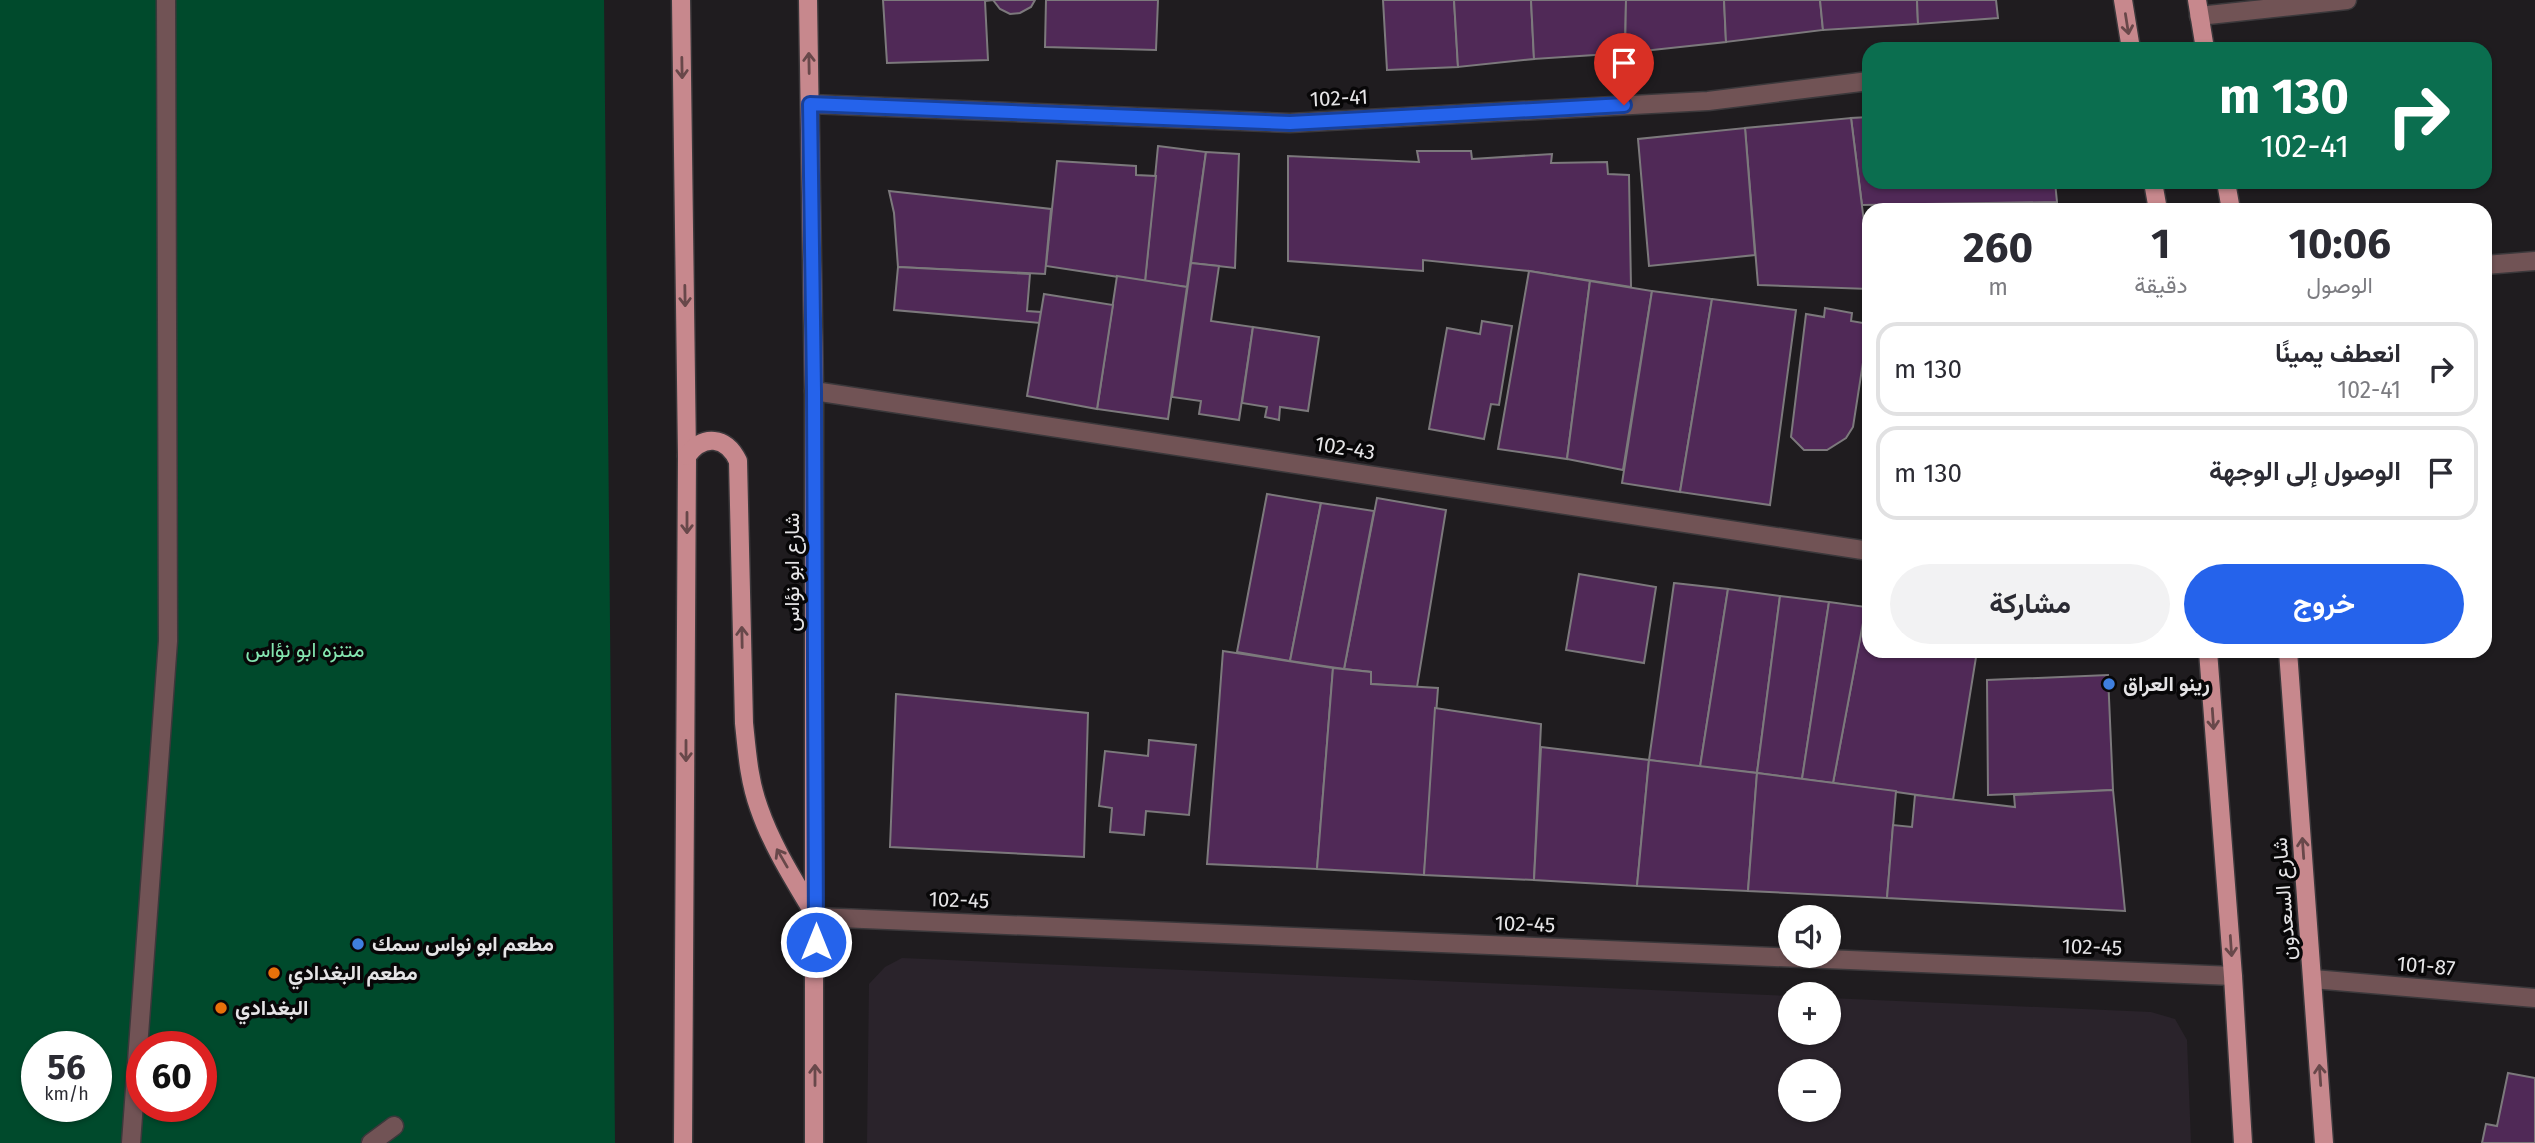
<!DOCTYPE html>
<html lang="ar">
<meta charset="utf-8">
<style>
:root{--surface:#fff;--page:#f2f2f3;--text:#2b2b33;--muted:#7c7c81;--line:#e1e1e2;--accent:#2563eb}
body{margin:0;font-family:"Fira Sans",Vazirmatn,sans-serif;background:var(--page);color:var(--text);direction:rtl;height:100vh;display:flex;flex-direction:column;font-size:26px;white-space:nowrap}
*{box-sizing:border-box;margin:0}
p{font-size:23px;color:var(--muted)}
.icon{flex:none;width:38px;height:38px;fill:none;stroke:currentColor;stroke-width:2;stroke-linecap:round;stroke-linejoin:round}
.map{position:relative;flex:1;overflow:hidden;direction:ltr}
.side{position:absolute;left:1862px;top:203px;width:630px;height:455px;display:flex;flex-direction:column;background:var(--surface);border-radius:21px;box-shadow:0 2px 5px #0004;direction:rtl}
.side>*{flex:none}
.hud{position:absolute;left:1862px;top:42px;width:630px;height:147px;border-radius:21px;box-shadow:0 2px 5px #0004;direction:rtl;background:#0b6e4f;color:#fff;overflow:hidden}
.tools{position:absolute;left:1778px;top:905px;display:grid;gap:14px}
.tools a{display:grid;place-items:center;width:63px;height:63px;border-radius:50%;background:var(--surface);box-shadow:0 2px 5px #0004;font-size:35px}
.speed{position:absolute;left:21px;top:1031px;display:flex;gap:14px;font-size:35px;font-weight:700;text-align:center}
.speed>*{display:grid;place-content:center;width:91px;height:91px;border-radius:50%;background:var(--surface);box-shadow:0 2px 5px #0004;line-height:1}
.speed small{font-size:18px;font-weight:400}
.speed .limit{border:10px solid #d22;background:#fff;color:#111}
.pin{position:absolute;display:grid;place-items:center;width:60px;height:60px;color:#fff;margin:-72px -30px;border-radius:50% 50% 50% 0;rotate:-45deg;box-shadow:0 0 7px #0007}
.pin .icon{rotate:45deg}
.me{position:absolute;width:77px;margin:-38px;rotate:0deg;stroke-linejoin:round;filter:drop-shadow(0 0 5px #0008)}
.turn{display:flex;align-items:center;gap:24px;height:147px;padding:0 28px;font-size:32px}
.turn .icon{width:91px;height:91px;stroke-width:2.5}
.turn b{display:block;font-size:49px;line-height:60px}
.eta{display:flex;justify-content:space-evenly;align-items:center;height:119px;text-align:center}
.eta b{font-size:42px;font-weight:700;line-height:49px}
.action{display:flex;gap:14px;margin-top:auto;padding:14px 28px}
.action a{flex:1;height:80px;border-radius:42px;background:var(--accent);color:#fff;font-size:28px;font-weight:700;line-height:80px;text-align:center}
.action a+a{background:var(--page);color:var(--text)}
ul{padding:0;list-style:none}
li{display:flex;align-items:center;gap:21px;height:94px;margin:0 14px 10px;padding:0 14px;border:4px solid var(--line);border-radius:21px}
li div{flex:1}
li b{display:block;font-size:26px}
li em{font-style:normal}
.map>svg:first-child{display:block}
.built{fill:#2a232b;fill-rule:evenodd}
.green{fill:#004a2c;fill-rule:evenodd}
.building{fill:#502957;stroke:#7c797c;stroke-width:2}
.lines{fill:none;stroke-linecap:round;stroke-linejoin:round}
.lane-casing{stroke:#3b383b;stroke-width:21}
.street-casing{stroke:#3b383b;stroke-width:21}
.primary-casing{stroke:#3b383b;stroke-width:21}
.lane{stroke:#715355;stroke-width:18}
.street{stroke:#715355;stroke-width:18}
.primary{stroke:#c7888d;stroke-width:18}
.oneway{stroke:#68484a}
.route-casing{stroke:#184099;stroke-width:18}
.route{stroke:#2563eb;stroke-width:12}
.shop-dot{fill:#3f7fe0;stroke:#080708;stroke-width:2.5}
.food-dot{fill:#e8710a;stroke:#080708;stroke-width:2.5}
.labels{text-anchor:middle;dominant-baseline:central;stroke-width:7;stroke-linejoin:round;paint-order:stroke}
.street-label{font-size:21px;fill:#e5e4e6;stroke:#080708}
.park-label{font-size:21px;fill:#85e7b1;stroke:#080708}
.poi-label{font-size:21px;font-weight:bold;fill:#e5e4e6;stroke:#080708;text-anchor:start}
</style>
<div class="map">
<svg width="2535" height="1143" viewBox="0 0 2535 1143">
<rect width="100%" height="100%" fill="#1f1c1f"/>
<path class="built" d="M902,958L1790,996V1032H1829V998L2151,1012L2175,1019L2187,1040L2191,1143H867L869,984L885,967ZM1790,1071H1829V1110H1790Z"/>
<path class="green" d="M0,0H604L615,1143H0ZM37,1046H96V1106H37ZM142,1046H201V1106H142Z"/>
<g class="building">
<path d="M883,0H1035L1031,7L1020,13L1010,14L1000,9L993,0L985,1L988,60L887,63Z"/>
<path d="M1046,0H1158L1156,50L1045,47Z"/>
<path d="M1383,0H1454L1458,67L1387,70Z"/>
<path d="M1454,0H1531L1534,59L1458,67Z"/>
<path d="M1531,0H1626L1625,53L1534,59Z"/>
<path d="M1626,0H1724L1726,42L1625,53Z"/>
<path d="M1724,0H1820L1823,30L1726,42Z"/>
<path d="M1820,0H1917L1918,24L1823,30Z"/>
<path d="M1917,0H1996L1998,18L1918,24Z"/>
<path d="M1869,117V182H2055L2057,202L1862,205L1851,118Z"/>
<path d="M1851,118L1869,262V289L1758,285L1745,128Z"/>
<path d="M1745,128L1755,255L1649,266L1638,139Z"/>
<path d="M1158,146L1206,152L1187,287L1145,281Z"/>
<path d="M1417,151H1471L1472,159L1552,154L1551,163L1607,162L1608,174L1629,175L1631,287L1529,271L1423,260V271L1288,261V156L1419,162Z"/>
<path d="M1206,152L1239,154L1235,268L1191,263Z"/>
<path d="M1057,161L1136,166V175L1156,176L1145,281L1046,266Z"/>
<path d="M889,191L1051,209L1045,274L898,267L894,213Z"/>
<path d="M1191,263L1219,266L1211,321L1253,327L1239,420L1199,414L1201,401L1172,397Z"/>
<path d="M898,267L1030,274L1027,311L1041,312L1040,323L894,310Z"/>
<path d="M1529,271L1590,281L1567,459L1498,449Z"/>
<path d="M1117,276L1187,287L1168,419L1097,409Z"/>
<path d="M1590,281L1652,291L1623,470L1567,459Z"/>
<path d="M1652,291L1712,299L1680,492L1622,483Z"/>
<path d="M1044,294L1113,305L1097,409L1027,396Z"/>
<path d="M1712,299L1796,310L1770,505L1680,492Z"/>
<path d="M1825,308L1852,313L1851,321L1869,324L1853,427L1846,438L1827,450H1804L1791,437L1806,314L1824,317Z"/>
<path d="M1482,321L1512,326L1499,405L1491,404L1484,439L1429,429L1447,328L1480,334Z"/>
<path d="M1253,327L1319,337L1308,411L1280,407L1279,420L1265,417L1267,407L1242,403Z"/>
<path d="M1267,494L1321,503L1290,661L1237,652Z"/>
<path d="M1377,498L1446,510L1417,687L1371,684V672L1344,669Z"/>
<path d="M1321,503L1374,511L1344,669L1290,661Z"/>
<path d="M1579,574L1656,587L1644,663L1566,650Z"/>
<path d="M1674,583L1728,589L1700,767L1649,760Z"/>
<path d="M1728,589L1780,596L1757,773L1700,767Z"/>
<path d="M1869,590V651H1977L1953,800L1833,783Z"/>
<path d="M1780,596L1829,602L1802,779L1757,773Z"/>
<path d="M1829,602L1866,607L1833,783L1802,779Z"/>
<path d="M1223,651L1333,668L1317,869L1207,864Z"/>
<path d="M1333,668L1371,672V684L1438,688L1424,875L1317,869Z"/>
<path d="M2108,675L2113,790L1988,795L1987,680Z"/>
<path d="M896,694L1088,713L1084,857L890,847Z"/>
<path d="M1435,708L1541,724L1534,880L1424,875Z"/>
<path d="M1149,740L1196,745L1189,815L1146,811L1144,835L1110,832L1112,808L1099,806L1105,751L1148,756Z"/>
<path d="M1541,747L1649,760L1637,886L1534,880Z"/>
<path d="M1649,760L1757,773L1748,891L1637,886Z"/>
<path d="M1757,773L1896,791L1887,898L1748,891Z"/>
<path d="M2113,790L2125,911L1887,898L1893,825L1912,827L1915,795L2015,807L2014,795Z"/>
<path d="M2508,1073L2535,1078V1143H2482L2486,1124L2497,1126Z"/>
</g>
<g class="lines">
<g class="lane-casing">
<path id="lane" d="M371,1143L394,1126"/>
</g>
<g class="street-casing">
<g id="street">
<path d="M2199,16L2347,0"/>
<path d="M810,104L1290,123L1708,101L1869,81"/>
<path d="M2485,265L2535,261"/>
<path d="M814,391L1869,551"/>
<path d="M816,917L2233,976"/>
<path d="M2313,979L2535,998"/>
<path d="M131,1143L168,641L166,0"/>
</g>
</g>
<g class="primary-casing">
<g id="primary">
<path d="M681,0L687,456L683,1143"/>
<path d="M808,0L814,391V1143"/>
<path d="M2123,0L2131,49"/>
<path d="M2197,0L2205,49"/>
<path d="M2153,182L2158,210"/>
<path d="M2226,182L2231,210"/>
<path d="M687,456C703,434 726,436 738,461L744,723C747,752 749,781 759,808C772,846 794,880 814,914"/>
<path d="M2208,651L2233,976L2243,1143"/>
<path d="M2288,651L2324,1143"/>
</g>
</g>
<use href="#lane" class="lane"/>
<use href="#street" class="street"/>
<use href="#primary" class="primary"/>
</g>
<defs><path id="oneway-shaft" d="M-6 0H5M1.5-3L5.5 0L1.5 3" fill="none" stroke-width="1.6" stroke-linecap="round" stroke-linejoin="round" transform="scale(1.75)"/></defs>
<g class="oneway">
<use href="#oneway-shaft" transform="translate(2127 24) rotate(81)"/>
<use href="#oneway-shaft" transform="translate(809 63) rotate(-91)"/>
<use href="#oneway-shaft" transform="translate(682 68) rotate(89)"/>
<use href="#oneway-shaft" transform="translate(685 296) rotate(89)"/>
<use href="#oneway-shaft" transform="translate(687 523) rotate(90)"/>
<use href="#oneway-shaft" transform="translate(742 637) rotate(-91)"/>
<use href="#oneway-shaft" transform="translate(2213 719) rotate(86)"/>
<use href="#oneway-shaft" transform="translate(686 751) rotate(90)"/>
<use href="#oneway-shaft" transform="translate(2303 848) rotate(-94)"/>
<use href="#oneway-shaft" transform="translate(782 858) rotate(-120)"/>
<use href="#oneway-shaft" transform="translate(2231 946) rotate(86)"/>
<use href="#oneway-shaft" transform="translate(815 1075) rotate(-90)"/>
<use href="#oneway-shaft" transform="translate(2320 1075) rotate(-94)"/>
</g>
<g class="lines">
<g class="route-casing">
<path id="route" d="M816,942L814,391L810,104L1290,123L1624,105"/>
</g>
<use href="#route" class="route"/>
</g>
<g class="shop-dot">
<circle cx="2109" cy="684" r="7"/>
<circle cx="358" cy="944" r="7"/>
</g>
<g class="food-dot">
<circle cx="274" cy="973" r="7"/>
<circle cx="221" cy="1008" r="7"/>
</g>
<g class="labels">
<g class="street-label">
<text transform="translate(1339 98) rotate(-3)">102-41</text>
<text transform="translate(1345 448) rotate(9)">102-43</text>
<text transform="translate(792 572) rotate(-90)">شارع ابو نؤاس</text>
<text transform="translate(2284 899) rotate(-94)">شارع السعدون</text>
<text transform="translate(959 900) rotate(2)">102-45</text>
<text transform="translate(1525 924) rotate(2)">102-45</text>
<text transform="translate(2092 947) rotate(2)">102-45</text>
<text transform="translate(2426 966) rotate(5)">101-87</text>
</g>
<g class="park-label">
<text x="305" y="650">متنزه ابو نؤاس</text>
</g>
<g class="poi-label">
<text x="2123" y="684">رينو العراق</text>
<text x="372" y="944">مطعم ابو نواس سمك</text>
<text x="288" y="973">مطعم البغدادي</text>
<text x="235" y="1008">البغدادي</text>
</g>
</g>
</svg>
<div class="tools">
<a><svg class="icon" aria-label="sound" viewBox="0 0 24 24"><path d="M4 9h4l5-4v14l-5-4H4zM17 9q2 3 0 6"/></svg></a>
<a>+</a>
<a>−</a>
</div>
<div class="speed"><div>56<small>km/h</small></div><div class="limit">60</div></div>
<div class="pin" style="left:1624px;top:105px;background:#d93025"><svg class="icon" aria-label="arrive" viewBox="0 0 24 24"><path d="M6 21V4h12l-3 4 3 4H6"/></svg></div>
<svg class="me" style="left:816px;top:942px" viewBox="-20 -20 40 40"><circle r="17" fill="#2563eb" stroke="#fff" stroke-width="3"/><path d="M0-11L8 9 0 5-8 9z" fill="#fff"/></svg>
<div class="hud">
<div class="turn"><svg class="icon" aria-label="right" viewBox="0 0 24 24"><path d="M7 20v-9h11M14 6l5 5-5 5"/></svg><div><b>130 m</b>102-41</div></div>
</div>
<section class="side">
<div class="eta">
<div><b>10:06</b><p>الوصول</p></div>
<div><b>1</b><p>دقيقة</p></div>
<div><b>260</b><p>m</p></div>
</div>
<ul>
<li><svg class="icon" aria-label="right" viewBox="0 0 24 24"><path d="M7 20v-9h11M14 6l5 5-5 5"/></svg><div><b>انعطف يمينًا</b><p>102-41</p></div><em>130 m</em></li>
<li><svg class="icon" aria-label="arrive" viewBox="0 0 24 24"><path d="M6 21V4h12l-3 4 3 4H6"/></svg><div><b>الوصول إلى الوجهة</b></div><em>130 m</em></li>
</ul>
<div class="action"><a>خروج</a><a>مشاركة</a></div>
</section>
</div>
